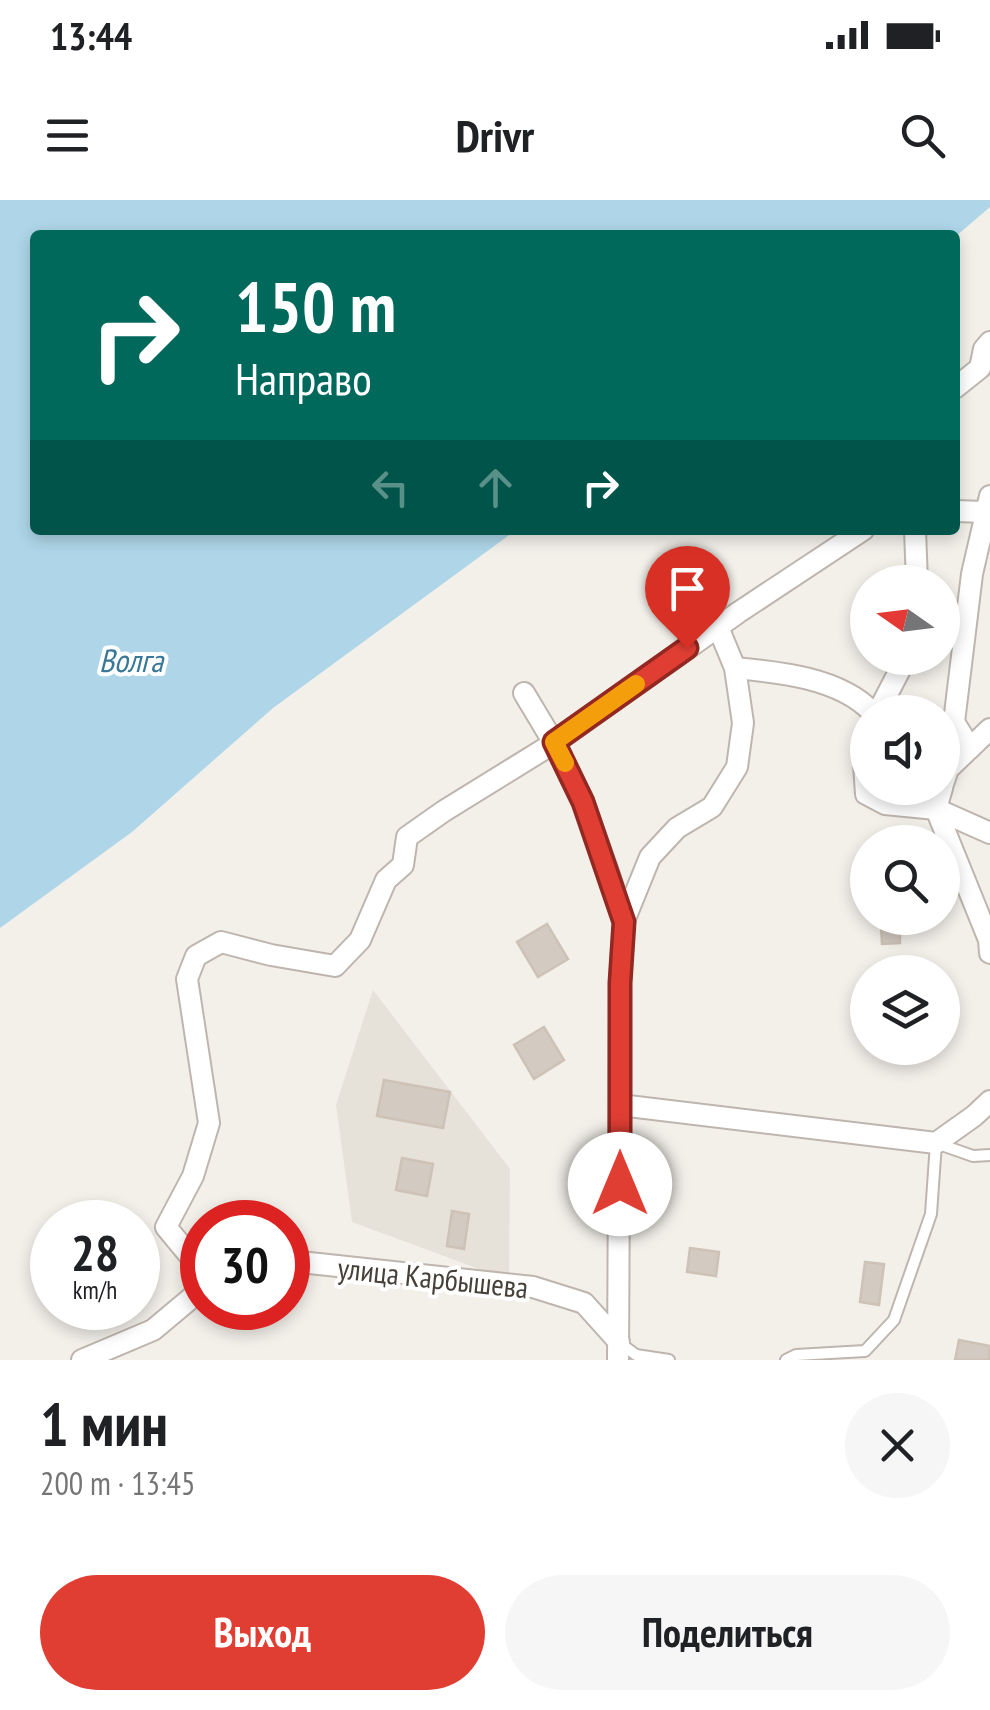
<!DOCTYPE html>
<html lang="ru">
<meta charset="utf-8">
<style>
:root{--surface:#fff;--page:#f6f6f6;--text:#202124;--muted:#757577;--accent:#e13e33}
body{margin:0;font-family:"PT Sans Narrow",sans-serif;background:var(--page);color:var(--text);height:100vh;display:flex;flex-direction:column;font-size:38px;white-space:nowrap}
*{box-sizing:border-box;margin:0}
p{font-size:32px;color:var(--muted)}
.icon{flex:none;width:55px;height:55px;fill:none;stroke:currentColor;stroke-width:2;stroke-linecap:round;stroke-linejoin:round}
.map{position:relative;height:1160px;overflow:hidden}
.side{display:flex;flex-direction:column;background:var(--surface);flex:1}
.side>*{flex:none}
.banner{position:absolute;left:30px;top:30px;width:930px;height:305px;border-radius:10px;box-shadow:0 5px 15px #0003;background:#00695c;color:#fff;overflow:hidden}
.needle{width:65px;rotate:284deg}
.controls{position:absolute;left:850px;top:365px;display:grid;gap:20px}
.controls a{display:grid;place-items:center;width:110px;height:110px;border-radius:50%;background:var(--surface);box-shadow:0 5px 15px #0003;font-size:50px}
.speed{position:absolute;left:30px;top:1000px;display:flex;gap:20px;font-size:50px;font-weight:700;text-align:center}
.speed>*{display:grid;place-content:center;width:130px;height:130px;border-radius:50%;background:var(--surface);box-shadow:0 5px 15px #0003;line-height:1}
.speed small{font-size:25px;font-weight:400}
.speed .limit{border:15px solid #d22;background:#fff;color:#111}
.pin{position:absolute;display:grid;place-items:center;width:85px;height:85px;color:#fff;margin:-102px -42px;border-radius:50% 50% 50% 0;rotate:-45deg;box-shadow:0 0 10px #0007}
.pin .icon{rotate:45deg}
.me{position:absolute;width:110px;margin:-55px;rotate:0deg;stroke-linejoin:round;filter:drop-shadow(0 0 8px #0008)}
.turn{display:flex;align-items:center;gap:35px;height:210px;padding:0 40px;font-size:45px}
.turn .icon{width:130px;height:130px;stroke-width:2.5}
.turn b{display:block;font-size:70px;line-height:85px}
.lanes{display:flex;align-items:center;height:95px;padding:0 40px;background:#0003;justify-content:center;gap:50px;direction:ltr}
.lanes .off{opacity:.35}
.round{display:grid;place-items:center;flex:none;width:105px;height:105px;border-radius:52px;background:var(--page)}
.headline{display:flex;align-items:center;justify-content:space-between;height:170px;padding:0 40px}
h1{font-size:60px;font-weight:800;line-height:75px}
.cta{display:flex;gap:20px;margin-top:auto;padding:20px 40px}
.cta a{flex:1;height:115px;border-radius:60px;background:var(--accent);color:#fff;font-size:40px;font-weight:800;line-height:115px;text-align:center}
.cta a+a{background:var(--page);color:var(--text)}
.status{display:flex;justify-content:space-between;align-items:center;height:70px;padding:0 50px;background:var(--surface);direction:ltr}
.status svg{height:28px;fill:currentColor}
header{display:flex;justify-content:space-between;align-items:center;height:130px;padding:0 40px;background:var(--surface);font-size:45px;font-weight:800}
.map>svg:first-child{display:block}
.residential{fill:#e6e1d9}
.water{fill:#aed6e8}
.building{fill:#d3cac1;stroke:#cdc2b5;stroke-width:2.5}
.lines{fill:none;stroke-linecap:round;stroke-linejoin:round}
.lane-casing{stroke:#beb6ae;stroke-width:14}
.street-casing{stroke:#beb6ae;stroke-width:24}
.lane{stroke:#fff;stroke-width:10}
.street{stroke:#fff;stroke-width:20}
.route-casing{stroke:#922821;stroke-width:25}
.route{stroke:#e13e33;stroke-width:18}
.slow{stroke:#f59e0b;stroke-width:18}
.labels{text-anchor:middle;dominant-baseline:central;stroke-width:8;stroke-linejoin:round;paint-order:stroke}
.street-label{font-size:30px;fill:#464039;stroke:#fff}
.water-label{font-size:32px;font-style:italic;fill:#3a7897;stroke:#fff}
</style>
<div class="status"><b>13:44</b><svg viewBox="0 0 49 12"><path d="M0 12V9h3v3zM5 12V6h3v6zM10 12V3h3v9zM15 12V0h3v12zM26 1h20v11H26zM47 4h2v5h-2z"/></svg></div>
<header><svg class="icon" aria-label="menu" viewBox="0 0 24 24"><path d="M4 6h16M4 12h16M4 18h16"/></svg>Drivr<svg class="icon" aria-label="search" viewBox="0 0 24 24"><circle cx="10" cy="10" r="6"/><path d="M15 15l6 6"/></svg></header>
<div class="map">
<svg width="990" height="1160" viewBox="0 0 990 1160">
<rect width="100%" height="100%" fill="#f3f0ea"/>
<path class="residential" d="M373,790L510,969L509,1080L352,1022L336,905Z"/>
<path class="water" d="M0,0H990V7L955,37V35H35V330H516L273,508L132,632L0,728Z"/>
<g class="building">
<path d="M547,724L568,759L538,777L517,742Z"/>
<path d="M881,725H900V743L882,744Z"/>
<rect x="854" y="802" width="14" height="13"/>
<path d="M544,827L564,860L534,879L514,845Z"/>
<path d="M384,880L450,892L443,928L377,916Z"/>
<path d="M402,958L433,964L427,996L396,990Z"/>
<path d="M452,1011L469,1014L464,1049L447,1046Z"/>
<path d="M690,1048L719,1052L716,1076L687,1072Z"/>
<path d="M865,1062L884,1064L879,1105L860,1102Z"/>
<path d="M959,1140L990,1146L989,1160H955Z"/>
</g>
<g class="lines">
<g class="lane-casing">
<g id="lane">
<path d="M620,1143L636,1155L669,1160"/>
<path d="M786,1160L796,1155L865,1151L894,1120L931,1014L936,943L973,956L990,955"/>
</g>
</g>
<g class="street-casing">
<g id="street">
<path d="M955,188L980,168L984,149L990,142"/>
<path d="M955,311L985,312"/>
<path d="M915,330L917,382"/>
<path d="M735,468C779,472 840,478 872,512"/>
<path d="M524,493L554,543L583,602L607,669L624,721L620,783L618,1160"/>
<path d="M878,512L906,458"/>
<path d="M970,548L954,522L972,374L990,296"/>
<path d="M868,551L864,564L866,594L885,604L936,609L990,633"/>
<path d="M942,587L948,569L990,529"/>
<path d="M942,588L936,609L989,740L990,753"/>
<path d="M624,721L650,657L677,628L712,607L737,567L743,523L735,468L718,427"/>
<path d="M620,905L936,943L974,916L990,901"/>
<path d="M202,1060L190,1056L166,1027L193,976L209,923L187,779L196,756L221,742L271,755L335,766L360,740L386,680L403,665L407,637L444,611L554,543L739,412L863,330"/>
<path d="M288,1063L300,1062L533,1087L584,1103L619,1142"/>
<path d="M82,1160L153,1130L202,1089"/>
</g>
</g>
<use href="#lane" class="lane"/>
<use href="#street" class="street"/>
</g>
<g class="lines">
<g class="route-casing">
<path id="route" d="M620,984V783L624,722L583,602L554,542L687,448"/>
</g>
<use href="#route" class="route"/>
<path class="slow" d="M565,563L554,542L636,484"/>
</g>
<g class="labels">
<g class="street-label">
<text transform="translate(433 1077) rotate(6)">улица Карбышева</text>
</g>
<g class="water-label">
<text x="131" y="460">Волга</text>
</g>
</g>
</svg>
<div class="controls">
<a><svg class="needle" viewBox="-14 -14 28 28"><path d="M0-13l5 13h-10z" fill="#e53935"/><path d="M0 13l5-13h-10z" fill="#757577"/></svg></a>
<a><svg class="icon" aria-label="sound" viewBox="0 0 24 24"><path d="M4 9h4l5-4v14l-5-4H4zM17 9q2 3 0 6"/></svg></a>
<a><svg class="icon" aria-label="search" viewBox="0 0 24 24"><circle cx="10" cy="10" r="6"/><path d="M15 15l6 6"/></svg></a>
<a><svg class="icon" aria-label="layers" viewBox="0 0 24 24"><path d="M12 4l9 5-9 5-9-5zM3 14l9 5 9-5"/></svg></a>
</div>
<div class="speed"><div>28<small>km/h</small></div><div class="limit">30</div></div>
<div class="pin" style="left:687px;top:448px;background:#d93025"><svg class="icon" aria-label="arrive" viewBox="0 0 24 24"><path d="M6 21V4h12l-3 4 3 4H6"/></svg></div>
<svg class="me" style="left:620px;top:984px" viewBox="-20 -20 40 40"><circle r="19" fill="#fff"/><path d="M0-13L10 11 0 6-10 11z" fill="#e13e33"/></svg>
<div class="banner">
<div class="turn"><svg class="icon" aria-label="right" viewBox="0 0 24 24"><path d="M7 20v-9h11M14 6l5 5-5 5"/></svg><div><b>150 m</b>Направо</div></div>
<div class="lanes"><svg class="icon off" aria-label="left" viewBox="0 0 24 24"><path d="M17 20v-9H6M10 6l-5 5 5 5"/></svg><svg class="icon off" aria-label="ahead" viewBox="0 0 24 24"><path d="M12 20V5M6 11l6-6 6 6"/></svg><svg class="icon" aria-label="right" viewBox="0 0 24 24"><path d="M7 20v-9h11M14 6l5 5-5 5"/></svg></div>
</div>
</div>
<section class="side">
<div class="headline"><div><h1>1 мин</h1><p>200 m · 13:45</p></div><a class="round"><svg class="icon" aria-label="close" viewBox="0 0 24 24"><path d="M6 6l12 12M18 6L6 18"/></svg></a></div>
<div class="cta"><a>Выход</a><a>Поделиться</a></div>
</section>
